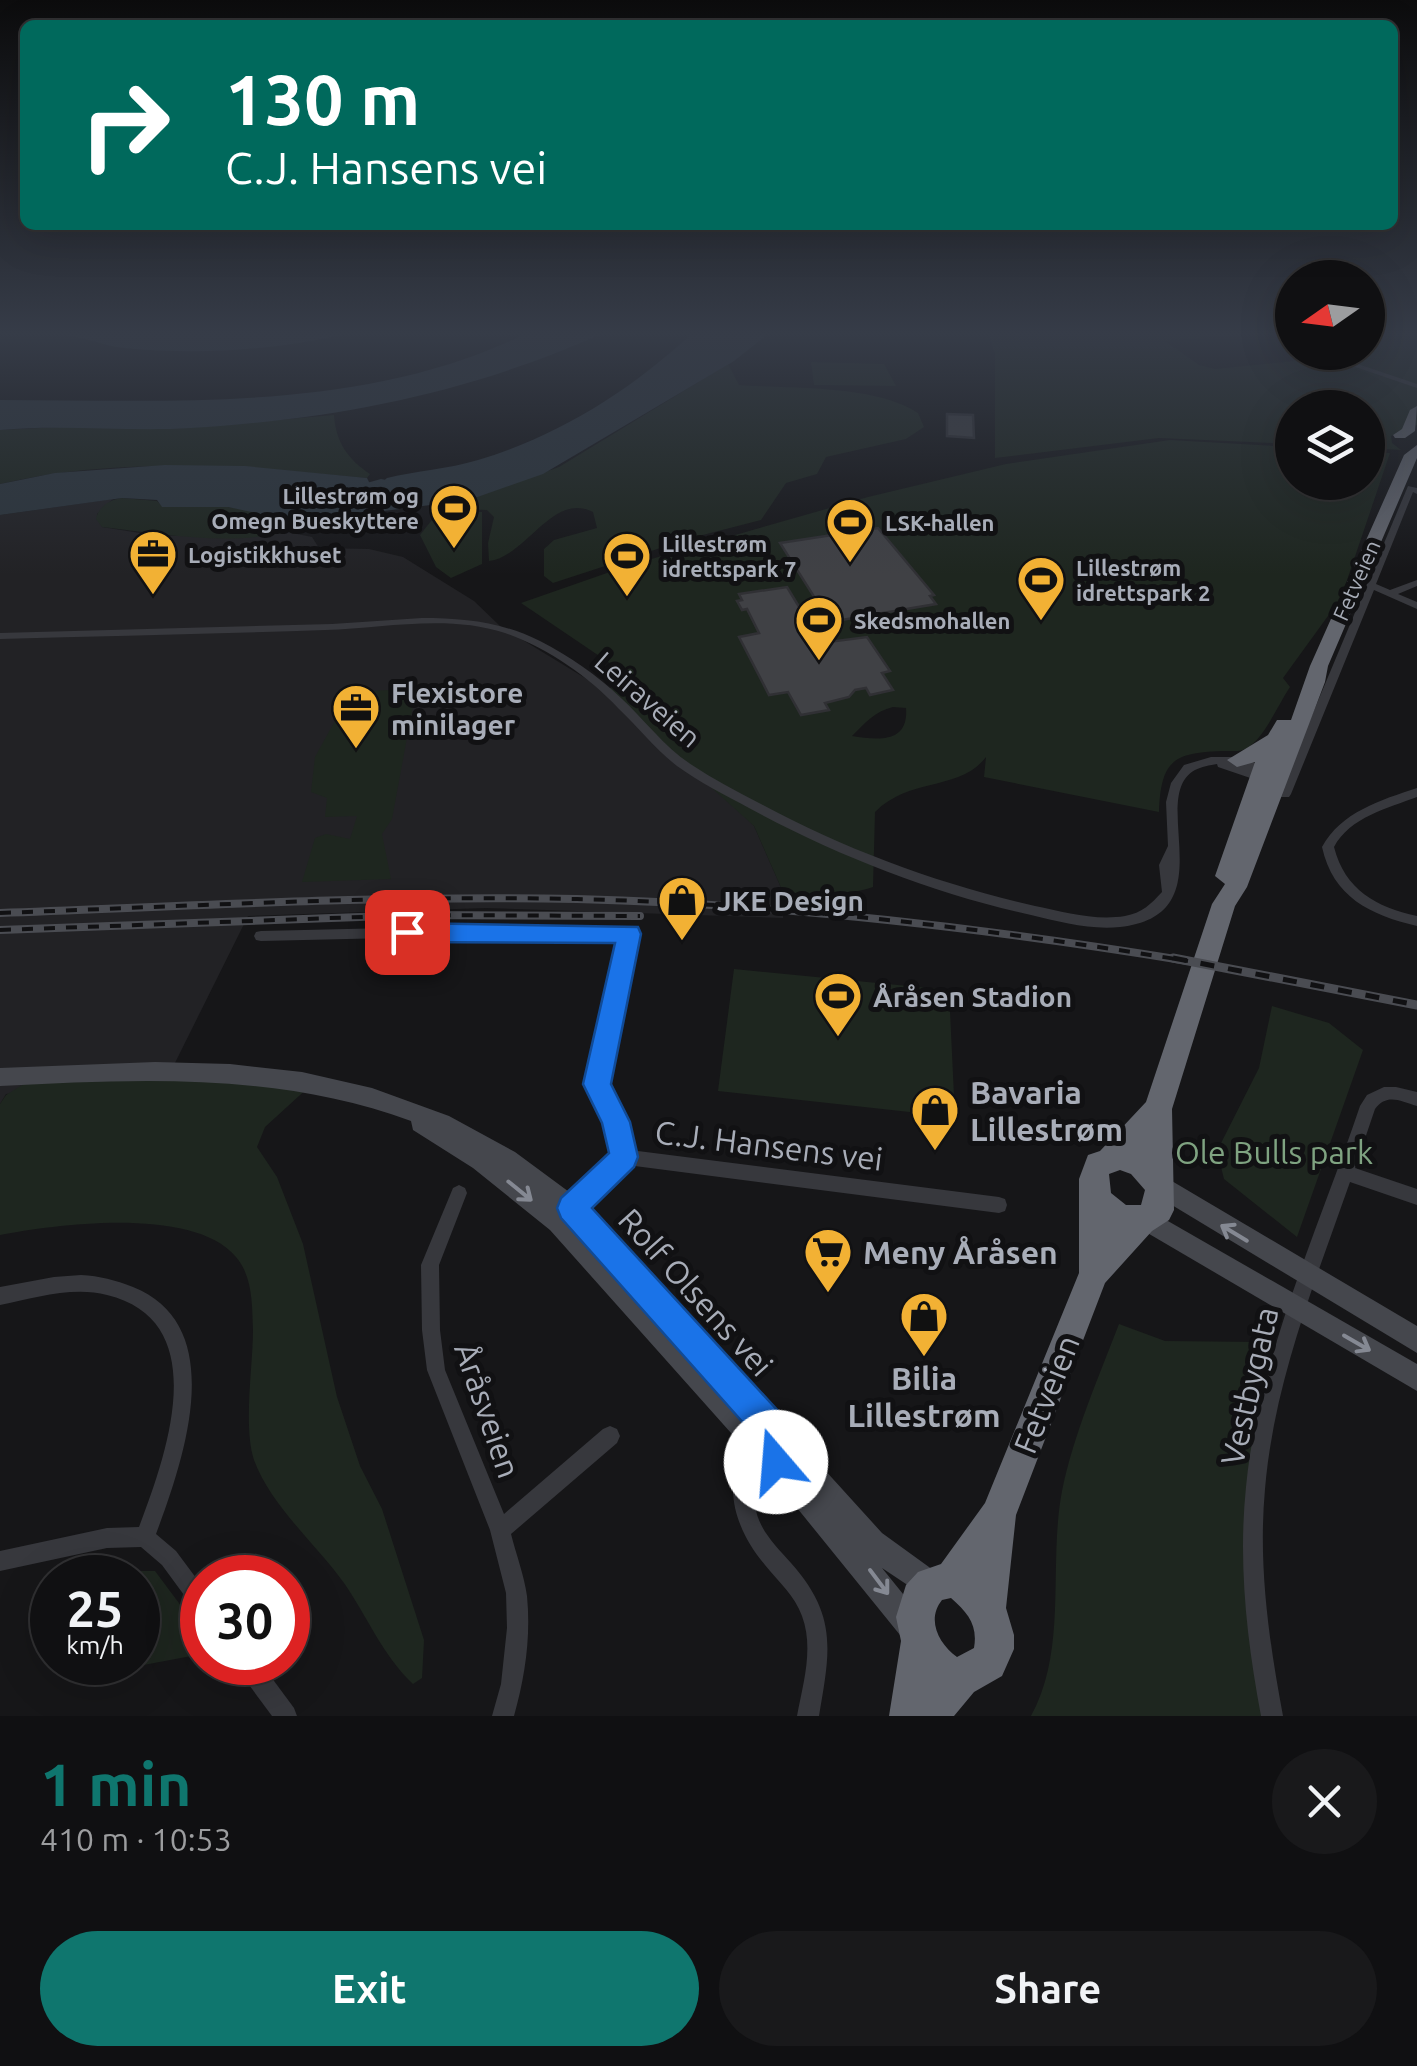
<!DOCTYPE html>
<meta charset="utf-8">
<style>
:root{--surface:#101012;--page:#19191b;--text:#f1f3f6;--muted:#9c9d9f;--line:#303032;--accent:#0f766e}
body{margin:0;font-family:Ubuntu,sans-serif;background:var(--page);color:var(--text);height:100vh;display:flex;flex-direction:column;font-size:38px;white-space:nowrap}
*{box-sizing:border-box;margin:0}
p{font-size:32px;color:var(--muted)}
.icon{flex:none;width:55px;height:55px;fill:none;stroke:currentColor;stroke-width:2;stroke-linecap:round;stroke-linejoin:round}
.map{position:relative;height:1716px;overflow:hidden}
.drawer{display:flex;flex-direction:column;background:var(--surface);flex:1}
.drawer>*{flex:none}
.guide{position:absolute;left:20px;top:20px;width:1378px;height:210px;border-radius:15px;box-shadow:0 10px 40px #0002,0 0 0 2px var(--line);background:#00695c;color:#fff;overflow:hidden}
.needle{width:65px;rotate:256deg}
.buttons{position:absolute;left:1275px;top:260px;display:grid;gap:20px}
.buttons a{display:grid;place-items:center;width:110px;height:110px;border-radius:50%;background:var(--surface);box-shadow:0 10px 40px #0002,0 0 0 2px var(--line);font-size:50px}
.speed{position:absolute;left:30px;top:1555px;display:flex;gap:20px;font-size:50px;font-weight:700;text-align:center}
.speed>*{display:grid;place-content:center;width:130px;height:130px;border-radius:50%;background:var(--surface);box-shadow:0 10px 40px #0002,0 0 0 2px var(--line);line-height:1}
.speed small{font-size:25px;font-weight:400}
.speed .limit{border:15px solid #d22;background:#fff;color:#111}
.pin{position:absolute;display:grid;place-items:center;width:85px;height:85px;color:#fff;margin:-42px;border-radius:20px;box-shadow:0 5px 15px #0006}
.me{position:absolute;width:110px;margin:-55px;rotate:342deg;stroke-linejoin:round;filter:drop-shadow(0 0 8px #0008)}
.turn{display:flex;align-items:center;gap:35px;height:210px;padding:0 40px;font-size:45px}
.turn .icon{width:130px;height:130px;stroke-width:2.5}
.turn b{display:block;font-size:70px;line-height:85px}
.round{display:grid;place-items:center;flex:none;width:105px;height:105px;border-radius:52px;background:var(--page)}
.headline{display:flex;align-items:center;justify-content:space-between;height:170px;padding:0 40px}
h1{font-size:60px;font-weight:600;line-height:75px;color:var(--accent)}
.button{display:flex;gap:20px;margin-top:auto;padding:20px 40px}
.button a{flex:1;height:115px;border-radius:60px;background:var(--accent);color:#fff;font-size:40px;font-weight:600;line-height:115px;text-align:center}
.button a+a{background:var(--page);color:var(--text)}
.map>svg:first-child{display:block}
.built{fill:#222225}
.green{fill:#1e261f;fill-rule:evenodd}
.water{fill:#2c353c}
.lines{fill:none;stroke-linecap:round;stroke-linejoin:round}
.river{fill:#2c353c;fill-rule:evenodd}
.building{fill:#404145;stroke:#303034;stroke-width:2.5}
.street{fill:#37383d;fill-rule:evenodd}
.secondary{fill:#45474d;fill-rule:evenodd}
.highway{fill:#63666e;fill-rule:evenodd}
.rail-far1-casing{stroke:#4a4c52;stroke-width:8}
.rail-casing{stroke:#4a4c52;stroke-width:9}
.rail-far1{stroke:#111113;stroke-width:4;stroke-dasharray:11;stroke-linecap:butt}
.rail{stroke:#111113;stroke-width:5;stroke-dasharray:14;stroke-linecap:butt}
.oneway{stroke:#858993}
.route{fill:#1a73e8;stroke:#114b97;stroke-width:2.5}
.labels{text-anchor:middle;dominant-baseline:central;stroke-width:10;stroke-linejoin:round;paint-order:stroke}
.far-poi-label{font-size:22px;font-weight:bold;fill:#a8adb8;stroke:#111113;text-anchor:start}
.far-street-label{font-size:22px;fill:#a8adb8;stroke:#111113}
.poi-label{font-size:28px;font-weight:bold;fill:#a8adb8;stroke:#111113;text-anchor:start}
.street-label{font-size:28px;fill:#a8adb8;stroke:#111113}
.near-poi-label{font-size:32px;font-weight:bold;fill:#a8adb8;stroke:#111113;text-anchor:start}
.near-street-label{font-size:32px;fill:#a8adb8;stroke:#111113}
.near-park-label{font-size:32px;fill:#7fa381;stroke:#111113}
</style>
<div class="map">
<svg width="1417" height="1716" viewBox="0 0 1417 1716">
<rect width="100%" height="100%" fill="#161618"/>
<path class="built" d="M113,499L97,514L102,527L159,536L287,532L312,537L319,548L369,549L403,557L474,601L500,626L626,703L654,736L739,809L754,826L783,892V918L486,908L248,916L168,1077L6,1094L0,1104V515Z"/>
<g class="green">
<path d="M989,335H1237L1165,341L1199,365L1215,369L1324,358L1320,353L1368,352V335H1417V425L1391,436L1392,443L1401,450L1368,448V408H1292V444L1159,438L995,458V354Z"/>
<path d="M811,362L884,364L896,386L814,385Z"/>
<path d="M728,364L739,385C790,389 874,384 918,413L924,427L906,439L826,457L817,474L786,483L761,520L691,538L553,583L544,576V549L554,540L597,528L593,512C553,491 526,557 489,561L488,543L494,517L487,510L464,509L462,502L559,467Z"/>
<path d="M334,415C336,443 348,459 370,474L367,478C245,467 122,455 0,484V430L101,425L188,428Z"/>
<path d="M1170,440L1292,447V482H1368V452L1390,453L1341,598L1283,678L1290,687C1278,705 1266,734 1250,746C1243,752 1235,751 1227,751C1174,752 1161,759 1159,812L984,777L986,757C959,792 911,776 875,812L873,887C843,897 814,895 783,892L754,826L654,736L609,688C637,685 651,706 664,726L651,691L521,603L627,566L868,497L1006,464ZM893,707L906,708C909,744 877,740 852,736C864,724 875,711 893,707Z"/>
<path d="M122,498L157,501L163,507H228L301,519L296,529C235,548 164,534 102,527L96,519C98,507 111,499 122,498Z"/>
<path d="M458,512H482V564L451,578L436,567L420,535L435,516Z"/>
<path d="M416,689L392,819L382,834L391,879L302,882L315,838L326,834L350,839L357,816L325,817L327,798L311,792L315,757L336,719L342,692Z"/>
<path d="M734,969L949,990L955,1117L718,1091Z"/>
<path d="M1272,1006L1329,1023L1363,1050L1297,1237L1224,1179L1217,1151L1259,1068Z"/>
<path d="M168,1077L311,1085L265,1127L257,1147L277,1177L303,1244L337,1397L360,1466L382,1509L424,1640L422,1678L413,1684C383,1656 367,1616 344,1583C316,1544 271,1506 254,1460C243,1426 253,1366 253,1330C252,1305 253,1277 236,1257C194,1206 57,1224 0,1235V1104L6,1095L24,1084Z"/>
<path d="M1119,1324L1165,1341L1258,1342L1267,1352L1271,1367L1256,1428L1261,1716H1031C1068,1649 1048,1565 1062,1491C1074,1433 1098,1379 1119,1324Z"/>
<path d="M135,1571H155L202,1634V1654L117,1670L119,1663L138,1662Z"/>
</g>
<g class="water">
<path d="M64,335H340C270,351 196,355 124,348C104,346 85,337 64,335Z"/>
<path d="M523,335H599C466,394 336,419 191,428C128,432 64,424 0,430V400C175,400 361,413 523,335Z"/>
<path d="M690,335H767L734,361L543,474L469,500L384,511L381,483L387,478C416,471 448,469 478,460C558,436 630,391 690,335Z"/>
<path d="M165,465L245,466L367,478L371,486L365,512L289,520L228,507H162L157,500L122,498L0,515V484L55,473Z"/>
</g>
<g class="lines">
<path class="river" d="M381,479L386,480V486L370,488L363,484Z"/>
</g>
<g class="building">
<path d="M947,414L973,415L974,438L947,436Z"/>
<path d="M878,528L934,595L930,596L936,604L830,622L780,543Z"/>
<path d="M787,587L821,643L867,637L890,671L882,673L893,690L870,695L866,688L855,690L849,697L825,703L829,710L801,715L788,692L769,695L739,637L759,633L747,609L742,610L737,601L742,600L739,594Z"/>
</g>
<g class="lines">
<g class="street">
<path d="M1337,357L1417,384V388L1335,360L1334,359Z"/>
<path d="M1408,486L1417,488V494L1413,492L1376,584L1390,590L1417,580V586L1398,594L1417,602V609L1374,590L1291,794L1289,797H1281L1279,794Z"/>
<path d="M422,618C464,618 502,622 540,641C569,656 597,675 621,698C645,720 664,747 692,765C713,779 736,791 759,803C846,850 938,884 1035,906C1064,912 1095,921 1125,916C1142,913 1151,904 1162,892L1159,865L1168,846L1166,802L1171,783L1184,765L1211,757H1234L1259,764L1274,775L1269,782L1265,783L1218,767L1217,764C1210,765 1201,767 1195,770C1146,797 1228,915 1120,927C1090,930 1060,922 1031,915C932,893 838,856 749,808C725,795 699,782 677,766C655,749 638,727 618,708C588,676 547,648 505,633C448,614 384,628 325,630C217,634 108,636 0,639V633L332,624Z"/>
<path d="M1417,788V797C1388,808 1350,817 1334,847C1345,890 1376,907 1417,916V926C1370,915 1333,897 1322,847C1341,812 1381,800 1417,788Z"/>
<path d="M476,926L634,930L636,934L605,1084L624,1122L630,1150L999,1197L1005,1199L1007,1205L1005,1211L999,1213L627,1165L577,1215L571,1217L565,1215L563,1209L565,1203L616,1155L608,1123L589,1084L621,939L476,936L261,941L256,940L254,936L256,932L261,931Z"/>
<path d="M1384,1087H1396L1417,1092V1106C1400,1101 1387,1093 1375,1109L1355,1168L1417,1189V1205L1350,1182C1315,1282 1274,1382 1265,1489C1258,1565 1269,1641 1283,1716H1261C1247,1641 1238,1564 1246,1487C1259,1355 1318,1231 1360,1106L1367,1095Z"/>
<path d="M459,1185L465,1188L467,1193L439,1265L440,1330L445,1370L504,1514L603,1429L610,1426L617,1429L620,1436L617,1443L511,1534C516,1554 524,1575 527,1596C531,1637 525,1677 514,1716H492L501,1684L507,1628L506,1593L490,1530L427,1370L422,1330L421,1265L453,1188Z"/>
<path d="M81,1275C100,1276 115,1280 133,1287C231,1326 183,1461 156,1534L176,1551L202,1586V1613L195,1610L162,1565L141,1547L107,1548L0,1571V1551L107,1528L139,1527C166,1456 215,1321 107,1295C73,1286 34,1298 0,1305V1287L54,1277Z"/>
<path d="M760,1434L767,1437L770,1444L756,1466L754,1474L769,1455L776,1452L783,1455L786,1462L783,1469L755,1505C758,1529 775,1545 791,1563C838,1616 830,1651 819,1716H797C803,1684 814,1648 802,1616C795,1596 778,1581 765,1565C742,1538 725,1500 737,1465C742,1452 748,1440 760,1434Z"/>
<path d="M235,1662H260L294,1708L297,1716H272L238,1670Z"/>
</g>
<g class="secondary">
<path d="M155,1062L230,1064L302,1072L372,1088L449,1116L515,1152L580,1200L882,1533L940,1575L945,1585L940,1595L930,1600L882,1568L920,1615L925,1625L920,1635L910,1640L900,1635L789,1498L550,1230L473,1168L413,1130L411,1121C279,1072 139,1079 0,1086V1068Z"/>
<path d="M1160,1174L1417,1326V1353L1152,1193L1149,1185L1152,1177Z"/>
<path d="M1147,1209L1417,1364V1391L1139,1228L1135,1220L1139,1212Z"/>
</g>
<g class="highway">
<path d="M1417,406L1415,431L1405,438H1395L1393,435L1402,429L1410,410Z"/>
<path d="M1417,445V458L1328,666L1325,682L1247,887L1235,906L1172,1109L1174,1210L1169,1220L1152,1231L1105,1283L1016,1515L1006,1608L1014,1635V1649L1002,1676L974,1692L954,1716H889L901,1641L896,1617L906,1585L918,1572L941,1564L985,1503L1079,1273V1179L1088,1155L1100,1151L1146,1102L1212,904L1225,884L1215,876L1255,762L1237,767L1227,760L1268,735L1277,720H1291L1310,666L1404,455ZM1120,1170L1131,1174L1145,1190L1141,1205H1126L1111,1193L1109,1174ZM951,1598C968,1613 978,1625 974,1648L957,1657C939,1644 926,1620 942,1600Z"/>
</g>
<g class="rail-far1-casing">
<g id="rail-far1">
<path d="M0,913C192,906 384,895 577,899C782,904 986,928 1188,961"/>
<path d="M0,930L416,915L640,916"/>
</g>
</g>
<g class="rail-casing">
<path id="rail" d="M1173,958L1417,1005"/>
</g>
<use href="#rail-far1" class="rail-far1"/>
<use href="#rail" class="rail"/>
</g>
<defs><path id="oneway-shaft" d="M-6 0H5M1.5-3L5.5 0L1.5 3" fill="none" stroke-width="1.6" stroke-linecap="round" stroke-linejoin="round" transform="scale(2.5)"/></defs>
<g class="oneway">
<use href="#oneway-shaft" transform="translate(520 1191) rotate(39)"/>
<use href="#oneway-shaft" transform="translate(1234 1233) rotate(-149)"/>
<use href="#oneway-shaft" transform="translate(1357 1343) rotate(30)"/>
<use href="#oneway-shaft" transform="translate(879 1582) rotate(53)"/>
</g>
<linearGradient id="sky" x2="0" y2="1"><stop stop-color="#0c0c0d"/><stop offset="0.58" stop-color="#363c48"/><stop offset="1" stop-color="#363c48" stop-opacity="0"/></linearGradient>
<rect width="1417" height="575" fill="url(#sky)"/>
<path class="route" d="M407,923L638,927L641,934L611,1084L630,1122L638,1157L634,1167L592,1208L791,1425L796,1437L789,1475L776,1480L764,1475L759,1462L761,1443L561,1218L557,1208L561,1198L609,1153L602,1123L583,1084L615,943L407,942L398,939L395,932L398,926Z"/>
<defs>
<g id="stadium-pin" transform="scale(2.5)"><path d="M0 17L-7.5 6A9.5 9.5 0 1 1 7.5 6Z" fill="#f2b134" stroke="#111113"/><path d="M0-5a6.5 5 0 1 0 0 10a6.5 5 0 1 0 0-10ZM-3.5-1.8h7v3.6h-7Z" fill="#111"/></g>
<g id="office-pin" transform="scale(2.5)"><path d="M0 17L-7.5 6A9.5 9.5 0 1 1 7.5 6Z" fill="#f2b134" stroke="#111113"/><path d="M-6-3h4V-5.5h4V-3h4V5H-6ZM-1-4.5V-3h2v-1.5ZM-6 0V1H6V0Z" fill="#111"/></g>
<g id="shop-pin" transform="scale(2.5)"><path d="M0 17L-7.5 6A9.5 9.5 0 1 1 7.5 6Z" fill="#f2b134" stroke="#111113"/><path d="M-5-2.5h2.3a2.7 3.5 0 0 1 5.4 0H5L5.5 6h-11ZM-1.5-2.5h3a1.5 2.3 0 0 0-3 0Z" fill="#111"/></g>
<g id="supermarket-pin" transform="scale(2.5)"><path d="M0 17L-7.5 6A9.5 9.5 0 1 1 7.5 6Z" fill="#f2b134" stroke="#111113"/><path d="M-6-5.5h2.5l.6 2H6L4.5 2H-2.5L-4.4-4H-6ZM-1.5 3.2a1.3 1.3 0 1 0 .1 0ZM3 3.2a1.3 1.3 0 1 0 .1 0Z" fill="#111"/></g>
</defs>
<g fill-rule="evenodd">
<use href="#stadium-pin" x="454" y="508"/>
<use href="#stadium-pin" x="850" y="522"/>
<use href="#office-pin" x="153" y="554"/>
<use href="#stadium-pin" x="627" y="556"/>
<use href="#stadium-pin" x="1041" y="580"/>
<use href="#stadium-pin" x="819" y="620"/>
<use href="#office-pin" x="356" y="708"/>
<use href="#shop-pin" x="682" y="900"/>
<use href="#stadium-pin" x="838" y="996"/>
<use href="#shop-pin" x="935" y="1110"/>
<use href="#supermarket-pin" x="828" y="1252"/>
<use href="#shop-pin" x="924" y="1316"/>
</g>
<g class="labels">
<g class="far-poi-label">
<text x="419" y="495" text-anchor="end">Lillestrøm og<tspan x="419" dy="25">Omegn Bueskyttere</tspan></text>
<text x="885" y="522">LSK-hallen</text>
<text x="662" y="543">Lillestrøm<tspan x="662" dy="25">idrettspark 7</tspan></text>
<text x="188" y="554">Logistikkhuset</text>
<text x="1076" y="567">Lillestrøm<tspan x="1076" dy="25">idrettspark 2</tspan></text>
<text x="854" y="620">Skedsmohallen</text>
</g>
<g class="far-street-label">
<text transform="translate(1356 580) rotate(-66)">Fetveien</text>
</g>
<g class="poi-label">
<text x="391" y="692">Flexistore<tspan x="391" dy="32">minilager</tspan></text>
<text x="717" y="900">JKE Design</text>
<text x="873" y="996">Åråsen Stadion</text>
</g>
<g class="street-label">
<text transform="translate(648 699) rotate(41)">Leiraveien</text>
</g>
<g class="near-poi-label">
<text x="970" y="1092">Bavaria<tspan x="970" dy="37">Lillestrøm</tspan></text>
<text x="863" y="1252">Meny Åråsen</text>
<text x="924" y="1378" text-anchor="middle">Bilia<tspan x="924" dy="37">Lillestrøm</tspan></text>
</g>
<g class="near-street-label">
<text transform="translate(769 1145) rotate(7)">C.J. Hansens vei</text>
<text transform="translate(696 1292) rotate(48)">Rolf Olsens vei</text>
<text transform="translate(1249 1386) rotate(-77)">Vestbygata</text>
<text transform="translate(1046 1394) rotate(-68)">Fetveien</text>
<text transform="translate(488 1410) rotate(71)">Åråsveien</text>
</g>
<g class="near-park-label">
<text x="1274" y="1152">Ole Bulls park</text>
</g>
</g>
</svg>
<div class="buttons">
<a><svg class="needle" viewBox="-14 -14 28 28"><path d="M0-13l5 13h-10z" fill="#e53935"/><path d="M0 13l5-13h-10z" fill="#9c9d9f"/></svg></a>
<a><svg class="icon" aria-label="layers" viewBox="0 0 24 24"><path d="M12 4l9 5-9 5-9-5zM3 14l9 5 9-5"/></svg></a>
</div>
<div class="speed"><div>25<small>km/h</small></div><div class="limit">30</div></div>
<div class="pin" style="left:407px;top:932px;background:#d93025"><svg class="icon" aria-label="arrive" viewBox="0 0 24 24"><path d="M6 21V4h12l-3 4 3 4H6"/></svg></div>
<svg class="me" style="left:776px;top:1462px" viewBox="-20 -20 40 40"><circle r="19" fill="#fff"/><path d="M0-13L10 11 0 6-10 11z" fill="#1a73e8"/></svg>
<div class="guide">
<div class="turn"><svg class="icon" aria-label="right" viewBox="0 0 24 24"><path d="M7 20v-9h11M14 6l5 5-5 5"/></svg><div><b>130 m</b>C.J. Hansens vei</div></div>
</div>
</div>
<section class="drawer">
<div class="headline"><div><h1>1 min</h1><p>410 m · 10:53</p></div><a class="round"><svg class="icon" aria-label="close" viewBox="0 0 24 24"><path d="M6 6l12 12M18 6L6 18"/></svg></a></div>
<div class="button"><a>Exit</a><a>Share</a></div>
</section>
